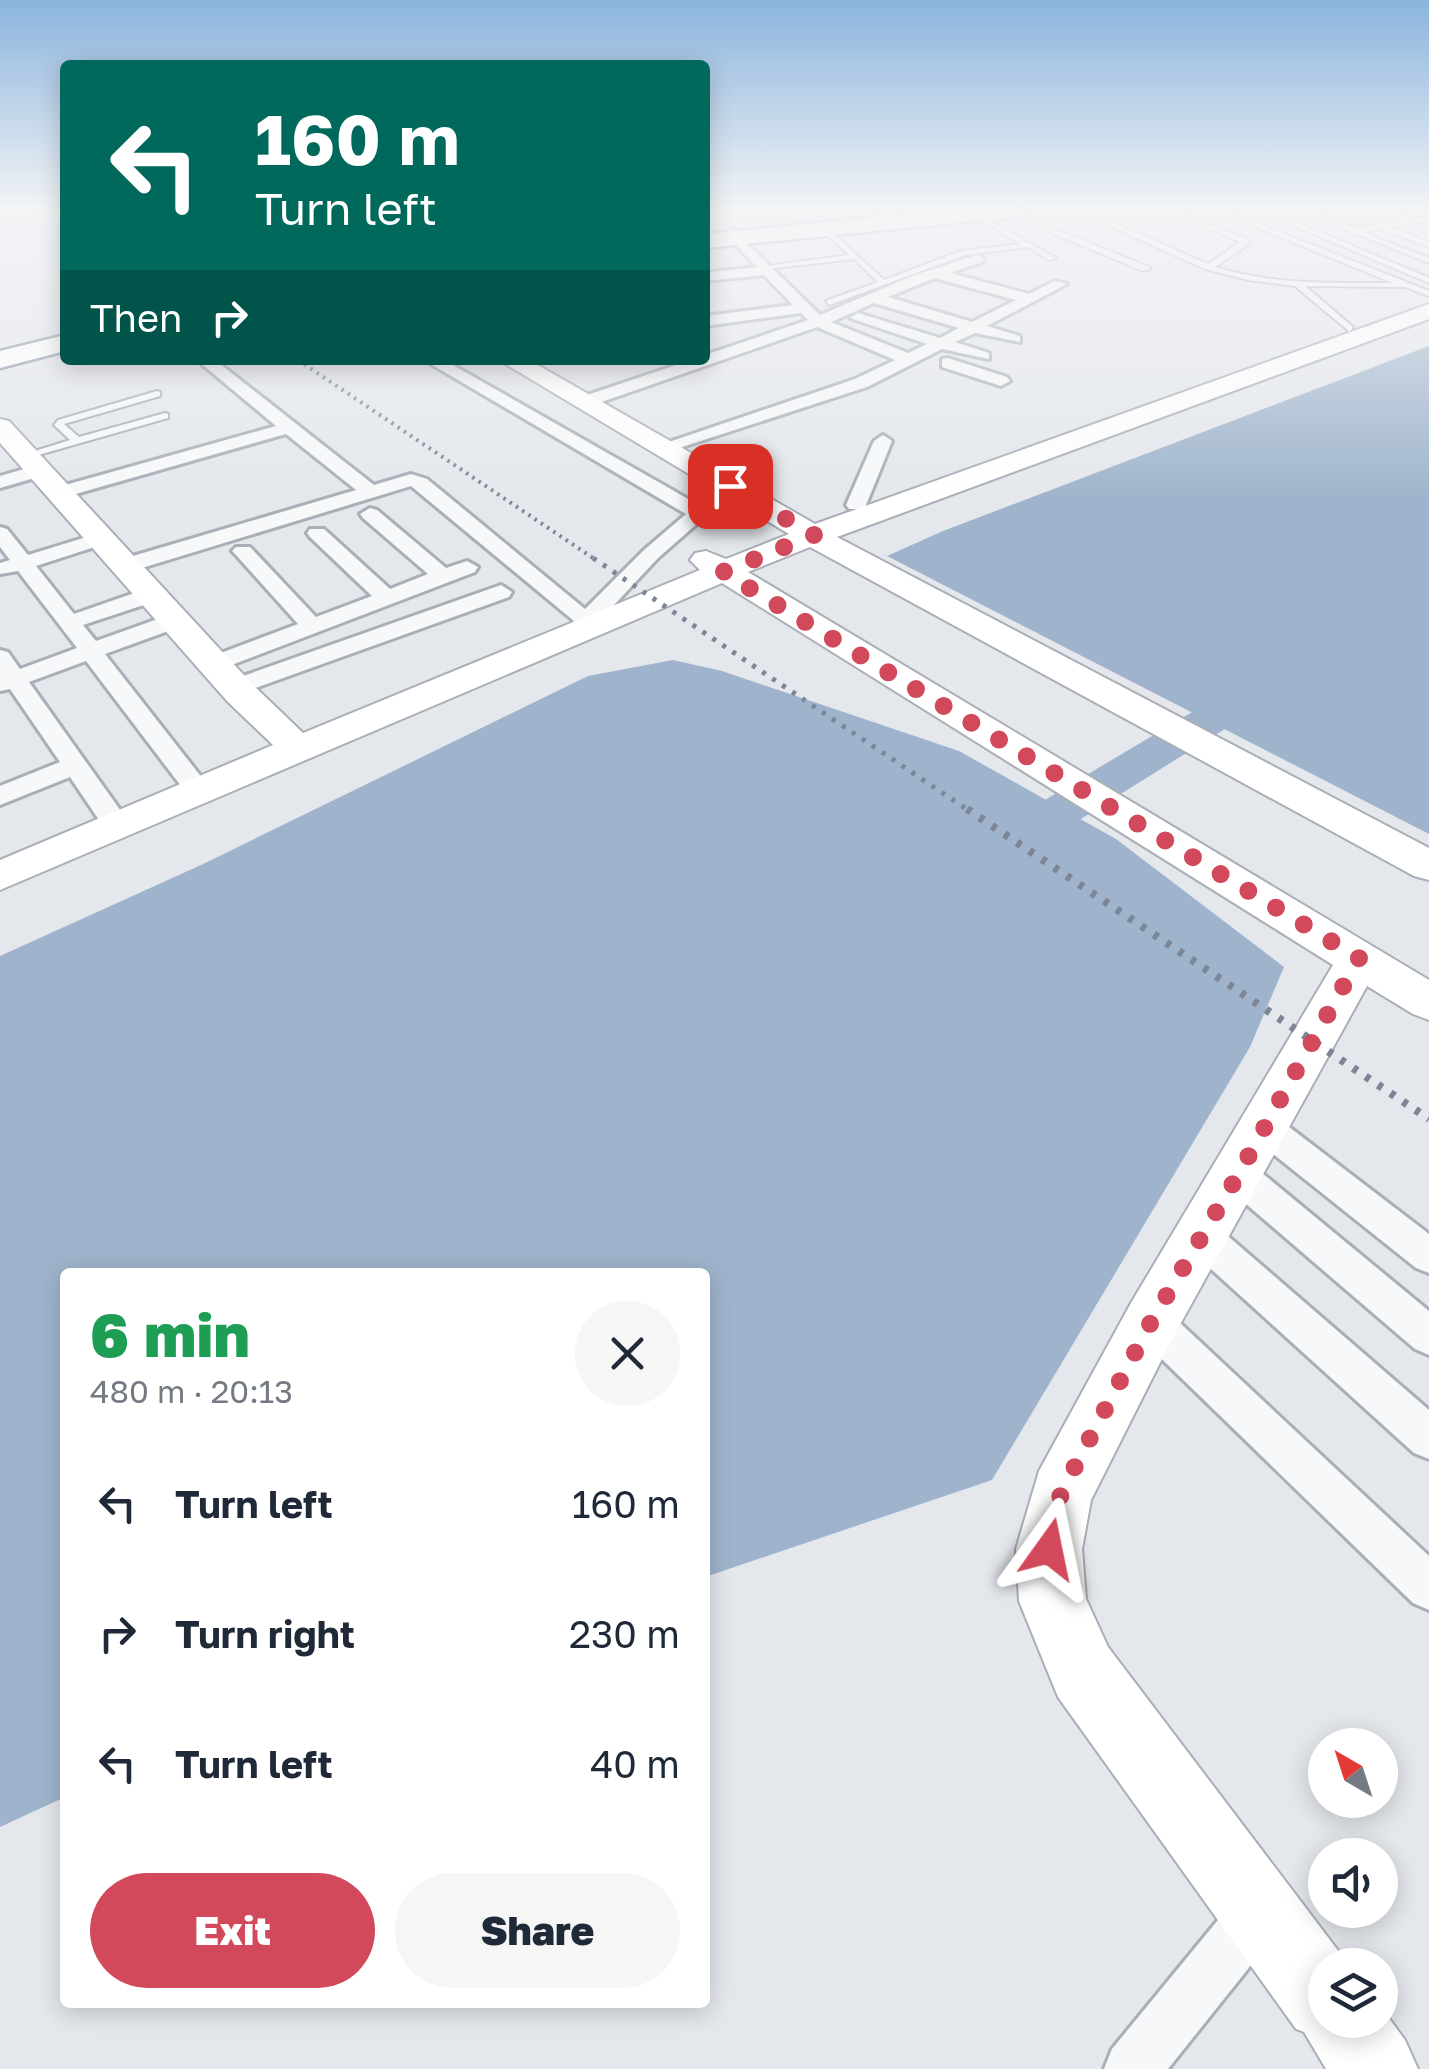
<!DOCTYPE html>
<meta charset="utf-8">
<style>
:root{--surface:#fff;--page:#f6f6f7;--text:#1f2937;--muted:#747a83;--accent:#d1495b}
body{margin:0;font-family:"Golos Text",sans-serif;background:var(--page);color:var(--text);height:100vh;display:flex;flex-direction:column;font-size:38px;white-space:nowrap}
*{box-sizing:border-box;margin:0}
p{font-size:32px;color:var(--muted)}
.icon{flex:none;width:55px;height:55px;fill:none;stroke:currentColor;stroke-width:2;stroke-linecap:round;stroke-linejoin:round}
.map{position:relative;flex:1;overflow:hidden}
.panel{position:absolute;left:60px;top:1268px;width:650px;height:740px;display:flex;flex-direction:column;background:var(--surface);border-radius:10px;box-shadow:0 5px 25px #0003}
.panel>*{flex:none}
.banner{position:absolute;left:60px;top:60px;width:650px;height:305px;border-radius:10px;box-shadow:0 5px 25px #0003;background:#00695c;color:#fff;overflow:hidden}
.needle{width:65px;rotate:321deg}
.buttons{position:absolute;left:1308px;top:1728px;display:grid;gap:20px}
.buttons a{display:grid;place-items:center;width:90px;height:90px;border-radius:50%;background:var(--surface);box-shadow:0 5px 25px #0003;font-size:50px}
.pin{position:absolute;display:grid;place-items:center;width:85px;height:85px;color:#fff;margin:-42px;border-radius:20px;box-shadow:0 5px 15px #0006}
.me{position:absolute;width:110px;margin:-55px;rotate:12deg;stroke-linejoin:round;filter:drop-shadow(0 0 8px #0008)}
.turn{display:flex;align-items:center;gap:35px;height:210px;padding:0 30px;font-size:45px}
.turn .icon{width:130px;height:130px;stroke-width:2.5}
.turn b{display:block;font-size:70px;line-height:85px}
.then{display:flex;align-items:center;height:95px;padding:0 30px;background:#0003;gap:20px;font-size:38px}
.round{display:grid;place-items:center;flex:none;width:105px;height:105px;border-radius:52px;background:var(--page)}
.summary{display:flex;align-items:center;justify-content:space-between;height:170px;padding:0 30px}
h1{font-size:60px;font-weight:800;line-height:75px;color:#1e9e55}
.cta{display:flex;gap:20px;margin-top:auto;padding:20px 30px}
.cta a{flex:1;height:115px;border-radius:60px;background:var(--accent);color:#fff;font-size:40px;font-weight:800;line-height:115px;text-align:center}
.cta a+a{background:var(--page);color:var(--text)}
ul{padding:0;list-style:none}
li{display:flex;align-items:center;gap:30px;height:130px;padding:0 30px}
li div{flex:1}
li b{display:block;font-size:38px}
li em{font-style:normal}
.map>svg:first-child{display:block}
.water{fill:#9fb4cc}
.lines{fill:none;stroke-linecap:round;stroke-linejoin:round}
.river{fill:#9fb4cc;fill-rule:evenodd}
.lane-casing{stroke:#a9aeb7;stroke-width:4}
.street-casing{stroke:#a9aeb7;stroke-width:6}
.secondary-casing{stroke:#a9aeb7;stroke-width:4}
.highway-casing{stroke:#8b94a3;stroke-width:5}
.lane{fill:#f7f8fa;fill-rule:evenodd}
.street{fill:#f7f8fa;fill-rule:evenodd}
.secondary{fill:#fff;fill-rule:evenodd}
.highway{fill:#fff;fill-rule:evenodd}
.rail-far2{stroke:#7d8696;stroke-width:4;stroke-dasharray:2.5 5;stroke-linecap:butt}
.rail-far1{stroke:#7d8696;stroke-width:5;stroke-dasharray:4 8;stroke-linecap:butt}
.rail{stroke:#7d8696;stroke-width:8;stroke-dasharray:5 10;stroke-linecap:butt}
.route{stroke:#d1495b;stroke-width:18;stroke-dasharray:0 32.4}
</style>
<div class="map">
<svg width="1429" height="2069" viewBox="0 0 1429 2069">
<rect width="100%" height="100%" fill="#e4e7ec"/>
<g class="water">
<path d="M1429,346V834L887,556L943,531Z"/>
<path d="M673,660L722,671L959,751L1116,839L1284,967L1250,1047L992,1480L705,1577V1272H65V1797L0,1827V956L201,865L588,676Z"/>
</g>
<g class="lines">
<path class="river" d="M1270,671L1284,674L1290,683L1284,692L1015,860L998,865L981,860L974,849L981,838L1256,674Z"/>
<g class="lane-casing">
<g id="lane">
<path d="M1004,209L1149,267L1150,269L1143,271L1002,212Z"/>
<path d="M1072,209H1082L1208,264L1240,242L1162,209H1171L1249,240V244L1215,267C1273,285 1332,283 1393,283L1211,209H1221L1429,291V296L1405,287L1305,286L1353,327L1350,332L1295,286L1248,280L1205,269Z"/>
<path d="M1255,209H1265L1429,278V283Z"/>
<path d="M1294,209C1325,209 1339,231 1373,226L1333,209C1358,209 1370,226 1399,222L1368,209C1394,209 1398,222 1429,217V221L1390,227L1429,242V247L1381,229L1362,232L1429,258V263Z"/>
<path d="M973,212L1056,258L1049,260L1028,247L965,255L829,305L826,301L878,282L854,259L765,269L761,267L849,255L822,230L825,226L884,280L961,251L1021,244L971,215Z"/>
<path d="M157,391L160,392V396L64,424L79,437L165,413L168,414V418L28,458L19,456L70,440L54,425L58,420Z"/>
</g>
</g>
<g class="street-casing">
<g id="street">
<path d="M705,209H712L715,213L705,216Z"/>
<path d="M877,209H892L907,221L895,224Z"/>
<path d="M732,229L820,315L915,275L977,255L984,259L982,262L950,273L1029,294L1055,281L1067,284L987,326L1020,336V342L975,333L955,342L989,353V359L942,349L867,387L670,451L663,453L654,447L855,379L895,360L817,327L590,406H578V398L691,360H705V355L808,320L801,313L705,326V316L793,305L764,275L705,281V273L757,267L725,233ZM935,278L1016,300L972,322L888,297ZM874,303L959,328L940,338L858,313L850,318L927,344L908,353L831,322Z"/>
<path d="M948,358L1007,377L1010,381L1001,386L942,367V359Z"/>
<path d="M197,360H215L374,485L411,474L427,479L585,609L644,550L686,514L424,360H444L697,504L723,482H737L740,486L658,558L586,635L578,637L567,630L574,621L411,486L132,571H116L113,566L116,561L356,490L286,434L65,497H51V489L276,426Z"/>
<path d="M883,435L892,441L866,505L863,509H849L846,505L874,441Z"/>
<path d="M38,465L48,471L45,475L0,488V476Z"/>
<path d="M370,508L377,510L446,568L467,561L478,567L475,572L221,669H205L201,664L205,659L298,624L236,555L232,551L236,547H250L316,617L372,596L310,537L307,533L310,529H324L390,589L428,574L363,518L360,514Z"/>
<path d="M0,527L7,529L28,555L93,535H107L110,539L107,543L36,566L74,614L143,590H159L162,595L159,600L83,625L96,641L166,616H182L185,621L182,626L105,654L199,774L203,780L199,786H181L86,661L29,682L123,814L119,820H99L70,777L0,805V786L60,762L10,689L0,691V650L8,652L20,669L77,648L18,571L0,574V563L10,560L0,547Z"/>
<path d="M501,585L512,592L509,597L244,692H226L223,687L226,682Z"/>
<path d="M1264,1113L1276,1117L1429,1234V1273L1416,1268L1252,1137L1247,1127L1252,1117Z"/>
<path d="M1238,1160L1251,1164L1429,1311V1355L1415,1349L1225,1186L1220,1175L1225,1164Z"/>
<path d="M1202,1220L1215,1225L1429,1410V1459L1414,1453L1189,1249L1183,1237L1189,1225Z"/>
<path d="M1151,1304L1165,1309L1429,1556V1610L1413,1603L1137,1335L1131,1322L1137,1309Z"/>
<path d="M1260,1884L1279,1892L1287,1911L1279,1930L1168,2069H1104L1112,2049L1241,1892Z"/>
</g>
</g>
<g class="secondary-casing">
<path id="secondary" d="M1429,304V319L837,537L1429,848V880L1414,876L810,547L748,572L1429,980V1020L1413,1014L1367,986L1171,1341L1091,1500L1082,1549L1086,1599L1108,1647L1349,1965H1325V2020H1380V2006L1405,2040L1418,2069H1326L1304,2032L1296,2029L1058,1697L1019,1601L1016,1549L1039,1471L1131,1303L1333,965L722,583L0,890V860L273,745L227,701L0,443V419L9,421L253,685L303,733L700,570L690,560L695,553L706,551L726,559L789,534L499,360H529L815,524Z"/>
</g>
<g class="highway-casing">
<g id="highway">
<path d="M959,209H1036L1025,216L705,248V234Z"/>
<path d="M65,335V351L0,368V351Z"/>
</g>
</g>
<use href="#lane" class="lane"/>
<use href="#street" class="street"/>
<use href="#secondary" class="secondary"/>
<use href="#highway" class="highway"/>
<path class="rail-far2" d="M298,360L596,560"/>
<path class="rail-far1" d="M593,558L971,812"/>
<path class="rail" d="M967,809L1429,1119"/>
</g>
<linearGradient id="sky" x2="0" y2="1"><stop stop-color="#8bb4dd"/><stop offset="0.42" stop-color="#f3f4f6"/><stop offset="1" stop-color="#f3f4f6" stop-opacity="0"/></linearGradient>
<rect width="1429" height="499" fill="url(#sky)"/>
<g class="lines">
<path class="route" d="M730,486L814,535L723,572L1359,958L1238,1175L1151,1322L1079,1459L1061,1493L1049,1549"/>
</g>
</svg>
<div class="buttons">
<a><svg class="needle" viewBox="-14 -14 28 28"><path d="M0-13l5 13h-10z" fill="#e53935"/><path d="M0 13l5-13h-10z" fill="#747a83"/></svg></a>
<a><svg class="icon" aria-label="sound" viewBox="0 0 24 24"><path d="M4 9h4l5-4v14l-5-4H4zM17 9q2 3 0 6"/></svg></a>
<a><svg class="icon" aria-label="layers" viewBox="0 0 24 24"><path d="M12 4l9 5-9 5-9-5zM3 14l9 5 9-5"/></svg></a>
</div>
<div class="pin" style="left:730px;top:486px;background:#d93025"><svg class="icon" aria-label="arrive" viewBox="0 0 24 24"><path d="M6 21V4h12l-3 4 3 4H6"/></svg></div>
<svg class="me" style="left:1049px;top:1549px" viewBox="-20 -20 40 40"><path d="M0-17L14 15 0 8-14 15z" fill="#d1495b" stroke="#fff" stroke-width="4"/></svg>
<div class="banner">
<div class="turn"><svg class="icon" aria-label="left" viewBox="0 0 24 24"><path d="M17 20v-9H6M10 6l-5 5 5 5"/></svg><div><b>160 m</b>Turn left</div></div>
<div class="then">Then<svg class="icon" aria-label="right" viewBox="0 0 24 24"><path d="M7 20v-9h11M14 6l5 5-5 5"/></svg></div>
</div>
<section class="panel">
<div class="summary"><div><h1>6 min</h1><p>480 m · 20:13</p></div><a class="round"><svg class="icon" aria-label="close" viewBox="0 0 24 24"><path d="M6 6l12 12M18 6L6 18"/></svg></a></div>
<ul>
<li><svg class="icon" aria-label="left" viewBox="0 0 24 24"><path d="M17 20v-9H6M10 6l-5 5 5 5"/></svg><div><b>Turn left</b></div><em>160 m</em></li>
<li><svg class="icon" aria-label="right" viewBox="0 0 24 24"><path d="M7 20v-9h11M14 6l5 5-5 5"/></svg><div><b>Turn right</b></div><em>230 m</em></li>
<li><svg class="icon" aria-label="left" viewBox="0 0 24 24"><path d="M17 20v-9H6M10 6l-5 5 5 5"/></svg><div><b>Turn left</b></div><em>40 m</em></li>
</ul>
<div class="cta"><a>Exit</a><a>Share</a></div>
</section>
</div>
